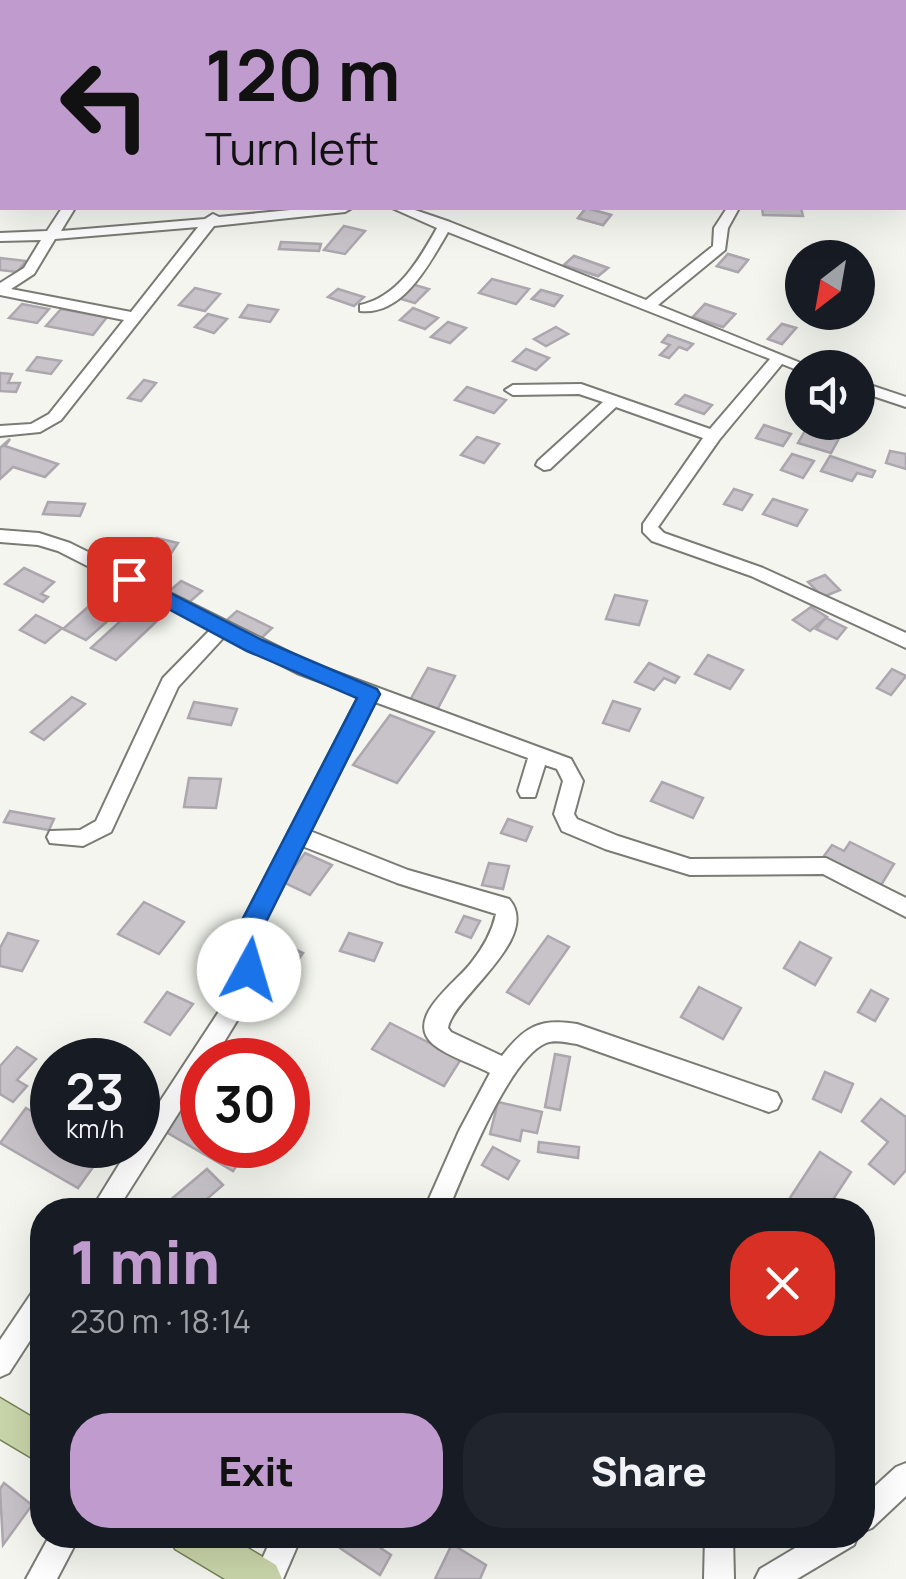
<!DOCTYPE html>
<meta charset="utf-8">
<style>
:root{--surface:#171b24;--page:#20242c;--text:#f1f3f6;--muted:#9ea1a6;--accent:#c09bce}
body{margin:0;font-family:Manrope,sans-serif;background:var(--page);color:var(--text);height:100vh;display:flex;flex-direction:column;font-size:38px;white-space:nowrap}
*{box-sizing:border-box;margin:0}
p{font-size:32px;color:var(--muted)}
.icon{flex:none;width:55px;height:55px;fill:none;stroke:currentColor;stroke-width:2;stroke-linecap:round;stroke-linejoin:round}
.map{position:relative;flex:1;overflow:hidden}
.side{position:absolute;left:30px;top:1198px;width:845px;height:350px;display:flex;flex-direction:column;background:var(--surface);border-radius:40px;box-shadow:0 10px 40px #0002}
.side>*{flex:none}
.banner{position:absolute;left:0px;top:0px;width:908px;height:210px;box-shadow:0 10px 40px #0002;background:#c09bce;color:#111;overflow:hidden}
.needle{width:65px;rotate:211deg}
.tools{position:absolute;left:785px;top:240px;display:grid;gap:20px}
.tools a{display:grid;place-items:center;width:90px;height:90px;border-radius:50%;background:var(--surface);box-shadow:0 10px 40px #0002;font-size:50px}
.speed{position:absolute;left:30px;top:1038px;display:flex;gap:20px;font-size:50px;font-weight:700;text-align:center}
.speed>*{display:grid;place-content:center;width:130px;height:130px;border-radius:50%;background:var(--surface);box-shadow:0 10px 40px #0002;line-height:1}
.speed small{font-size:25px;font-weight:400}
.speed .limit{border:15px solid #d22;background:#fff;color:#111}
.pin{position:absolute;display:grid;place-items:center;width:85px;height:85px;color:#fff;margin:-42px;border-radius:20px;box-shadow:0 5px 15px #0006}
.me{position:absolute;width:110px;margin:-55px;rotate:6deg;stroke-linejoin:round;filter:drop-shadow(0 0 8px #0008)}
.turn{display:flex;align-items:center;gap:35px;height:210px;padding:0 40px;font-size:45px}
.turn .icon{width:130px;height:130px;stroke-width:2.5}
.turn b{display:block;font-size:70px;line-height:85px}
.round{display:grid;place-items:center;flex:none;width:105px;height:105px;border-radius:40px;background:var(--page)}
.headline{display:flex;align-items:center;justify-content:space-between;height:170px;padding:0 40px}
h1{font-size:60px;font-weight:800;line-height:75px;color:var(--accent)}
.cta{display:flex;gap:20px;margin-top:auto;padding:20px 40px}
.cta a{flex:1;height:115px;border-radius:40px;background:var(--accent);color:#111;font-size:40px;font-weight:800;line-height:115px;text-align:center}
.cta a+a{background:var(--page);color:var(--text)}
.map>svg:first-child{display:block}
.building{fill:#c7c3c9;stroke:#aca7ae;stroke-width:2.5}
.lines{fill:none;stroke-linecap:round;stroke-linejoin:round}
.minor-casing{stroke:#797b74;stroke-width:4}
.major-casing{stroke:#758253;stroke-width:3}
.minor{fill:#fff;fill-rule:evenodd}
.major{fill:#c9d5aa;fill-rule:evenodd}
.route{fill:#1a73e8;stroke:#114b97;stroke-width:2.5}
</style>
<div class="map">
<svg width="906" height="1579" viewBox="0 0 906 1579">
<rect width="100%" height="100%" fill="#f3f5ee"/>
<g class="building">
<path d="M586,208L611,215L603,225L578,218Z"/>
<path d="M586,208L611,215L603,225L578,218Z"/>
<path d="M762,208H801L803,216L763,215Z"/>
<path d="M344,226L365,231L345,254L324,250Z"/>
<path d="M281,242L321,244L319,251L279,249Z"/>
<path d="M728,254L748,260L738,272L717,266Z"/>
<path d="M728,254L748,260L738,272L717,266Z"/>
<path d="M574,256L608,268L598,276L564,265Z"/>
<path d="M574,256L608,268L598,276L564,265Z"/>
<path d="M0,258L26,261L17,272L0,270Z"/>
<path d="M492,279L529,289L516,304L479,293Z"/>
<path d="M408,283L429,289L415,303L394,297Z"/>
<path d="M195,288L220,294L205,311L179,305Z"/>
<path d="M338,289L364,297L354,306L328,297Z"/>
<path d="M541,290L562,296L554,306L532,299Z"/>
<path d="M541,290L562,296L554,306L532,299Z"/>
<path d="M22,304L49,309L37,323L9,318Z"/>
<path d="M705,304L735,314L723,327L693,317Z"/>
<path d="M705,304L735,314L723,327L693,317Z"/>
<path d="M248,305L278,310L270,322L240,317Z"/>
<path d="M413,308L438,318L425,329L400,320Z"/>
<path d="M61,309L107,317L93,335L46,326Z"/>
<path d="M208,314L227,319L214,333L195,327Z"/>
<path d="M448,322L466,328L450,343L431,337Z"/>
<path d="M782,324L796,328L782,344L768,339Z"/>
<path d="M782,324L796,328L782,344L768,339Z"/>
<path d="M556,327L568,334L546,346L534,339Z"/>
<path d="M668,335L693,344L687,350L679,347L669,358L660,355L670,345L662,342Z"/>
<path d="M526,349L549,358L536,370L513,361Z"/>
<path d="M37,357L61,361L51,374L27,370Z"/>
<path d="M0,373L12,374L8,383H20L16,392L0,391Z"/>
<path d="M144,380L156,383L141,401L128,398Z"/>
<path d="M467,387L506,400L494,413L455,400Z"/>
<path d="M685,395L712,405L704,414L676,404Z"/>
<path d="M810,422H848L831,453L798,443Z"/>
<path d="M764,425L791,434L783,446L756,438Z"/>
<path d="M477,437L499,444L484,463L461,455Z"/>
<path d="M10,439L5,446L58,464L45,477L13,467L0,479V448Z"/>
<path d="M890,451L906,454V469L886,463Z"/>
<path d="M792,454L814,461L803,478L781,470Z"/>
<path d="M830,456L875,471L872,477L857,473L852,481L821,471Z"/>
<path d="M734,489L752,495L742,510L724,504Z"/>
<path d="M773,499L807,510L797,526L763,514Z"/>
<path d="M48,502L85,504L80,516L43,514Z"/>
<path d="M157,538L178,543L155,577L133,572Z"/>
<path d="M24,568L54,582L41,594L48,597L43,602L5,584Z"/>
<path d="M825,575L840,590L823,597L808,582Z"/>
<path d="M181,581L202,591L186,605L165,595Z"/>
<path d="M105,592L128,603L86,640L63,629Z"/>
<path d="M615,595L647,601L639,625L606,619Z"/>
<path d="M138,605L162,616L116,660L91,648Z"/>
<path d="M811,607L827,617L810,631L793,620Z"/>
<path d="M237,611L272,628L253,646L218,628Z"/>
<path d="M36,615L62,628L45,643L20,630Z"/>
<path d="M826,618L846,628L837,639L816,629Z"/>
<path d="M708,655L743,670L730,689L695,674Z"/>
<path d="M649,663L679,677L675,683L664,678L654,690L635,682Z"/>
<path d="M428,668L455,676L437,710L409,702Z"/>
<path d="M892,669L906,676L891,695L877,688Z"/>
<path d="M72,697L85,704L44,740L31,732Z"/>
<path d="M613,701L640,709L629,731L603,723Z"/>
<path d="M194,702L237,709L231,725L188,718Z"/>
<path d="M390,715L434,732L397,783L353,765Z"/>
<path d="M189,778L221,779L216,808L184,807Z"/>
<path d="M662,782L703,798L693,818L651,801Z"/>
<path d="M10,811L54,819L49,830L4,822Z"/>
<path d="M508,819L532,827L526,841L501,833Z"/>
<path d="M850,842L894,864L878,890L821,860L832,845L844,851Z"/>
<path d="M305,853L332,865L310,895L283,882Z"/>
<path d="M489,863L509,866L503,889L482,885Z"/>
<path d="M144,902L184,922L159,954L118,934Z"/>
<path d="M464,916L480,921L471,938L456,932Z"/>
<path d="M8,933L38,941L22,971L0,966V948Z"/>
<path d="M349,933L382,943L374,961L340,951Z"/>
<path d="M548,936L569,947L529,1004L507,992Z"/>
<path d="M275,940L303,953L294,966L266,952Z"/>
<path d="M800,942L831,958L815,985L784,968Z"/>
<path d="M699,987L741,1008L723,1039L681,1017Z"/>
<path d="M871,990L888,999L875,1021L858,1012Z"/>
<path d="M167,992L193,1004L170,1035L145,1022Z"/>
<path d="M390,1023L461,1059L444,1086L372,1049Z"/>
<path d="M17,1047L36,1059L17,1080L27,1086L13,1102L0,1094V1066Z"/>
<path d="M555,1054L570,1057L560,1110L545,1107Z"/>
<path d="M825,1072L853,1084L841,1112L813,1099Z"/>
<path d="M179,1095L202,1109V1145H251L233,1171L156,1126Z"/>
<path d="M881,1099L906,1117V1170L894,1184L869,1164L888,1142L862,1121Z"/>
<path d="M498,1102L542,1112L537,1133L522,1130L520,1141L490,1134Z"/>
<path d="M26,1108L52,1123V1145H91L104,1152L78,1188L0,1143Z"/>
<path d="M539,1142L579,1147L578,1158L538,1152Z"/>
<path d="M493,1147L519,1161L508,1179L482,1165Z"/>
<path d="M820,1152L851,1172L826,1210H782Z"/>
<path d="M207,1169L223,1185L194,1210H175L168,1202Z"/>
<path d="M4,1483L32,1505L3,1545L0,1489Z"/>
<path d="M347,1535H361L391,1555L380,1575L340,1548Z"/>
<path d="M452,1544L486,1565L480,1579H435Z"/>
</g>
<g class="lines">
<g class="minor-casing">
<g id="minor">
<path d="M328,0H349L351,2H330Z"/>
<path d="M428,0H438L439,2H428Z"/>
<rect x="905" y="24" width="1" height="6"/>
<path d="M0,81L2,82V88L0,89Z"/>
<path d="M2,107V117L0,118V108Z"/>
<rect x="905" y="179" width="1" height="8"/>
<path d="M62,208H75L61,231L205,219L213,214L219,217L311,208H352L345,212L214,226L61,420L40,432L0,436V426L31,424L49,414L124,320L0,295V283L24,268L41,240L0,241V233L47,231ZM198,227L131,312L11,289L34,274L55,239Z"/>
<path d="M392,208H409L450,222L646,300L713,246L714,228L727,208H739L728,228L725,250L658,305L813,368H802V372L782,364L719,440L658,527L664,533L763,568L906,633V648L751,576L652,541L643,532V524L703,438L616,407L550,469L544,470L536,465L538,461L603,402L579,394L513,395L505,390L513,385L581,384L710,429L770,359L448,232C429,264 403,316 360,311V305C398,297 419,260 437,228Z"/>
<path d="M858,381L906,397V407L858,391Z"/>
<path d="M0,530L39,533L70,543L311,663L571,759L583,781L574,814L577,819L618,836L690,859L826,858L906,898V917L823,874L690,875L605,849L562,831L554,814L563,781L557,769L545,765L535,797H521L518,791L528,758L375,702L310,831L408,870L509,899C543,938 452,998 448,1028L451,1032L502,1056C525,1026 540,1018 577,1024L777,1093L781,1101L777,1109L769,1112L577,1044C567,1043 556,1039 546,1043C508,1059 465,1171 448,1210H424L459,1131L490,1073C473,1064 449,1057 434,1045C402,1019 457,982 471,963C483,948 492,932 496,914L397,883L302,846L260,930V970L254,993L213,1060H202V1076L117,1210H91L131,1145H138V1135L233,990L238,970V930L359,696L297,673L225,636L178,687L111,832L83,846L50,843L47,837L50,831L80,830L96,821L163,678L211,629L58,551L38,545L0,542Z"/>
<path d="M42,1287V1322L9,1373L0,1377V1340L33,1291Z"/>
<path d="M906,1463V1496L872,1528L862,1532V1498L896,1467Z"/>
<path d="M50,1535H80L57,1579H26Z"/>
<path d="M273,1535H302L283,1579H253Z"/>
<path d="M705,1535H733L734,1579H704Z"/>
<path d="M817,1535H858L854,1545L797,1579H755L760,1569Z"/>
</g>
</g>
<g class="major-casing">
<g id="major">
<path d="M0,1398L42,1423V1464L0,1439Z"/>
<path d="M169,1535H226L276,1565L282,1579H225L175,1549Z"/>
</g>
</g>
<use href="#minor" class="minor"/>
<use href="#major" class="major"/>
</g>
<path class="route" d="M129,572L262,640L377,689L380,694L262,930L261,970L249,980L236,970L237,930L357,698L247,651L122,584L119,579Z"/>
</svg>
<div class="tools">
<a><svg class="needle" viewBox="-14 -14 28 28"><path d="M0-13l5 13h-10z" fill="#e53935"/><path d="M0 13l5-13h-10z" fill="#9ea1a6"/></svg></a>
<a><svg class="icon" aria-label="sound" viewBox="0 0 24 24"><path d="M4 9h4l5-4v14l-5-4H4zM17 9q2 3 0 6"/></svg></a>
</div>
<div class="speed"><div>23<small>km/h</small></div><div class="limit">30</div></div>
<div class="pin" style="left:129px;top:579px;background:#d93025"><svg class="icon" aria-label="arrive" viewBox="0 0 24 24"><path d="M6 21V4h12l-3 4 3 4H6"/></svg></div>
<svg class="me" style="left:249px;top:970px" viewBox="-20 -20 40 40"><circle r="19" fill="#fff"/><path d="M0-13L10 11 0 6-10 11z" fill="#1a73e8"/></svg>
<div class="banner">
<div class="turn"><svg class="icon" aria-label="left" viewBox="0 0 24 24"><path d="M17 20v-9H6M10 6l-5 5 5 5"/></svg><div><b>120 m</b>Turn left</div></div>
</div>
<section class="side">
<div class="headline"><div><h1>1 min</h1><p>230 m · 18:14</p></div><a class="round" style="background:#d93025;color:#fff"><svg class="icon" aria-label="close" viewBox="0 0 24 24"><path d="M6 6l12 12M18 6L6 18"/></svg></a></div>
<div class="cta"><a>Exit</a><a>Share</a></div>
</section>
</div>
